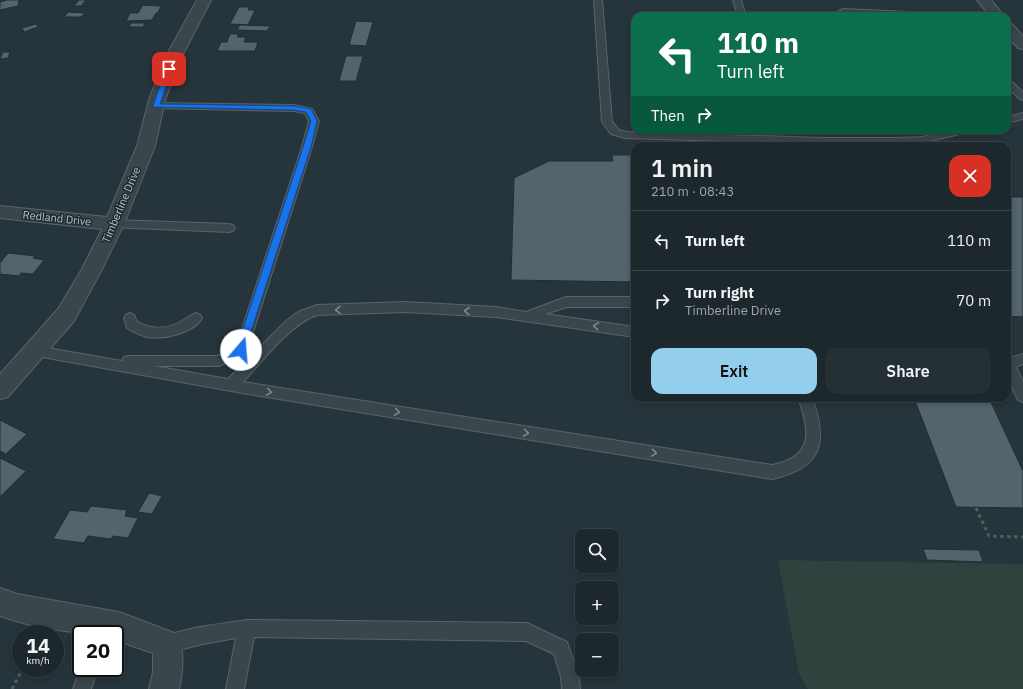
<!DOCTYPE html>
<meta charset="utf-8">
<style>
:root{--surface:#1c282c;--page:#253034;--text:#f1f3f6;--muted:#a0a6a9;--line:#3a4448;--accent:#94ceed}
body{margin:0;font-family:"IBM Plex Sans",sans-serif;background:var(--page);color:var(--text);height:100vh;display:flex;flex-direction:column;font-size:15px;white-space:nowrap}
*{box-sizing:border-box;margin:0}
p{font-size:13px;color:var(--muted)}
.icon{flex:none;width:22px;height:22px;fill:none;stroke:currentColor;stroke-width:2;stroke-linecap:round;stroke-linejoin:round}
.map{position:relative;flex:1;overflow:hidden}
.panel{position:absolute;left:631px;top:142px;width:380px;height:260px;display:flex;flex-direction:column;background:var(--surface);border-radius:12px;box-shadow:0 2px 6px #0003,0 0 0 1px var(--line)}
.panel>*{flex:none}
.guide{position:absolute;left:631px;top:12px;width:380px;height:122px;border-radius:12px;box-shadow:0 2px 6px #0003,0 0 0 1px var(--line);background:#0b6e4f;color:#fff;overflow:hidden}
.buttons{position:absolute;left:575px;top:529px;display:grid;gap:8px}
.buttons a{display:grid;place-items:center;width:44px;height:44px;border-radius:8px;background:var(--surface);box-shadow:0 2px 6px #0003,0 0 0 1px var(--line);font-size:20px}
.speed{position:absolute;left:12px;top:625px;display:flex;gap:8px;font-size:20px;font-weight:700;text-align:center}
.speed>*{display:grid;place-content:center;width:52px;height:52px;border-radius:50%;background:var(--surface);box-shadow:0 2px 6px #0003,0 0 0 1px var(--line);line-height:1}
.speed small{font-size:10px;font-weight:400}
.speed .limit{border:2px solid #111;border-radius:6px;background:#fff;color:#111}
.pin{position:absolute;display:grid;place-items:center;width:34px;height:34px;color:#fff;margin:-17px;border-radius:8px;box-shadow:0 2px 6px #0006}
.me{position:absolute;width:44px;margin:-22px;rotate:18deg;stroke-linejoin:round;filter:drop-shadow(0 0 3px #0008)}
.turn{display:flex;align-items:center;gap:14px;height:84px;padding:0 20px;font-size:18px}
.turn .icon{width:52px;height:52px;stroke-width:2.5}
.turn b{display:block;font-size:28px;line-height:34px}
.then{display:flex;align-items:center;height:38px;padding:0 20px;background:#0003;gap:8px;font-size:15px}
.round{display:grid;place-items:center;flex:none;width:42px;height:42px;border-radius:12px;background:var(--page)}
.summary{display:flex;align-items:center;justify-content:space-between;height:68px;padding:0 20px}
h1{font-size:24px;font-weight:600;line-height:30px}
.action{display:flex;gap:8px;margin-top:auto;padding:8px 20px}
.action a{flex:1;height:46px;border-radius:12px;background:var(--accent);color:#111;font-size:16px;font-weight:600;line-height:46px;text-align:center}
.action a+a{background:var(--page);color:var(--text)}
ul{padding:0;list-style:none}
li{display:flex;align-items:center;gap:12px;height:60px;padding:0 20px;border-top:1px solid var(--line)}
li div{flex:1}
li b{display:block;font-size:15px}
li em{font-style:normal}
.map>svg:first-child{display:block}
.green{fill:#2e433d}
.building{fill:#54646c;stroke:#212d33}
.lines{fill:none;stroke-linecap:round;stroke-linejoin:round}
.lane-casing{stroke:#58646a;stroke-width:2}
.street-casing{stroke:#58646a;stroke-width:2}
.path{stroke:#4d5f5d;stroke-width:3;stroke-dasharray:3.5 3.5;stroke-linecap:butt}
.lane{fill:#3a464c;fill-rule:evenodd}
.street{fill:#3a464c;fill-rule:evenodd}
.oneway{stroke:#7e8a90}
.route{fill:#1a73e8;stroke:#114b97}
.labels{text-anchor:middle;dominant-baseline:central;stroke-width:3;stroke-linejoin:round;paint-order:stroke}
.street-label{font-size:11px;fill:#b6c1c7;stroke:#1f2b31}
</style>
<div class="map">
<svg width="1023" height="689" viewBox="0 0 1023 689">
<rect width="100%" height="100%" fill="#26353b"/>
<path class="green" d="M778,560L1023,564V689H808L799,674Z"/>
<g class="building">
<path d="M7,0H19L18,6L0,10V2Z"/>
<path d="M79,0H86L81,6H74Z"/>
<path d="M143,5L161,6L158,13H156L152,20L126,21L130,13H138Z"/>
<path d="M239,7H249L248,10H255L248,25L230,24Z"/>
<path d="M68,12L85,13L81,17H64Z"/>
<path d="M356,21L373,22L366,46L349,45Z"/>
<path d="M131,23H145L143,27H129Z"/>
<path d="M36,24L38,27L24,32L22,28Z"/>
<path d="M240,25L270,26L267,31L237,30Z"/>
<path d="M230,34H239L237,37H246L244,42H258L255,51H217L221,42H227Z"/>
<path d="M3,52H10L8,58L0,59Z"/>
<path d="M346,56H363L356,81H339Z"/>
<path d="M612,155H635V282L511,280L514,178L549,161H613Z"/>
<path d="M1007,197H1023V317L1007,316Z"/>
<path d="M8,253L35,256L33,258L44,260L33,274L21,273L19,276L0,274V263Z"/>
<path d="M914,398H989L1023,471V508L956,507Z"/>
<path d="M0,420L27,434L6,454L0,451Z"/>
<path d="M0,458L26,471L0,497Z"/>
<path d="M149,493L162,496L152,514L138,512Z"/>
<path d="M91,506L127,510L125,516L138,518L128,538L113,536L111,539L88,536L84,543L53,539L70,510L87,512Z"/>
<path d="M923,549L979,550L983,562L927,560Z"/>
</g>
<g class="lines">
<g class="lane-casing">
<g id="lane">
<path d="M594,0H602L612,122L619,130L626,132L824,138H896L922,137L951,130H969L968,132L922,143L896,144H824L625,138L611,134L602,122Z"/>
<path d="M733,0H741L746,16H738Z"/>
<path d="M843,9L933,13L937,16L844,15L829,16Z"/>
<path d="M1007,79L1010,80L1023,92V100L1020,99L1007,87Z"/>
<path d="M156,103L294,105L312,109L319,121L312,147L246,354L219,366H154L228,379L286,321L298,312L317,305L405,302L496,307L526,312L566,297H635V307H567L545,314L635,327V337L496,317L405,312L317,315C290,324 263,361 243,382L772,465C813,457 811,432 798,398H812C829,443 821,468 772,479L248,394L31,355L29,351L31,347L36,346L122,361L124,357L129,356H217L236,347L302,147L309,121L305,113L294,111L153,108L151,106Z"/>
<path d="M1023,113V119L1007,123V117Z"/>
<path d="M114,220L229,224L233,225L235,228L233,231L229,232L110,227L108,224L110,221Z"/>
<path d="M130,313L134,315L137,322C152,330 168,329 182,321C187,318 191,315 196,313L200,315L202,318C194,333 163,340 147,337C140,335 133,332 127,328L124,318L126,315Z"/>
<path d="M1023,354V364L1016,367L1023,382V402L1018,400L1007,376V359Z"/>
<path d="M247,620L527,623L567,642L579,677L580,689H562L561,677L554,654L526,641L254,637L244,689H226L236,638L203,644L167,653L161,650L158,644L161,638C188,627 219,624 247,620Z"/>
<path d="M81,666V668H98L91,689H73Z"/>
</g>
</g>
<g class="street-casing">
<g id="street">
<path d="M197,0H211L181,58L165,100L155,146L124,224L102,269L74,321L8,397L0,399V374L58,309L82,269L102,229L0,218V206L107,217L137,146L149,100L165,58Z"/>
<path d="M977,0H991L1004,16H990Z"/>
<path d="M1007,23L1012,24L1023,36V49L1018,48L1007,36Z"/>
<path d="M0,588L17,594L119,612L177,634C185,652 183,670 179,689H149L153,672V653L115,640V634C77,634 36,629 0,616Z"/>
</g>
</g>
<g class="path">
<path d="M976,508L989,536L1023,537"/>
<path d="M12,689L23,668"/>
</g>
<use href="#lane" class="lane"/>
<use href="#street" class="street"/>
</g>
<defs><path id="oneway-chevron" d="M-2-3.5L2.5 0L-2 3.5" fill="none" stroke-width="1.6" stroke-linecap="round" stroke-linejoin="round"/></defs>
<g class="oneway">
<use href="#oneway-chevron" transform="translate(338 310) rotate(178)"/>
<use href="#oneway-chevron" transform="translate(467 311) rotate(-177)"/>
<use href="#oneway-chevron" transform="translate(596 326) rotate(-172)"/>
<use href="#oneway-chevron" transform="translate(269 392) rotate(9)"/>
<use href="#oneway-chevron" transform="translate(397 412) rotate(9)"/>
<use href="#oneway-chevron" transform="translate(526 433) rotate(9)"/>
<use href="#oneway-chevron" transform="translate(654 453) rotate(9)"/>
</g>
<path class="route" d="M169,67L172,69L160,104L294,106L311,109L317,121L311,147L245,350L241,354L236,350L303,147L311,121L306,112L294,110L154,107L153,106L166,69Z"/>
<g class="labels">
<g class="street-label">
<text transform="translate(121 205) rotate(-67)">Timberline Drive</text>
<text transform="translate(57 218) rotate(6)">Redland Drive</text>
</g>
</g>
</svg>
<div class="buttons">
<a><svg class="icon" aria-label="search" viewBox="0 0 24 24"><circle cx="10" cy="10" r="6"/><path d="M15 15l6 6"/></svg></a>
<a>+</a>
<a>−</a>
</div>
<div class="speed"><div>14<small>km/h</small></div><div class="limit">20</div></div>
<div class="pin" style="left:169px;top:69px;background:#d93025"><svg class="icon" aria-label="arrive" viewBox="0 0 24 24"><path d="M6 21V4h12l-3 4 3 4H6"/></svg></div>
<svg class="me" style="left:241px;top:350px" viewBox="-20 -20 40 40"><circle r="19" fill="#fff"/><path d="M0-13L10 11 0 6-10 11z" fill="#1a73e8"/></svg>
<div class="guide">
<div class="turn"><svg class="icon" aria-label="left" viewBox="0 0 24 24"><path d="M17 20v-9H6M10 6l-5 5 5 5"/></svg><div><b>110 m</b>Turn left</div></div>
<div class="then">Then<svg class="icon" aria-label="right" viewBox="0 0 24 24"><path d="M7 20v-9h11M14 6l5 5-5 5"/></svg></div>
</div>
<section class="panel">
<div class="summary"><div><h1>1 min</h1><p>210 m · 08:43</p></div><a class="round" style="background:#d93025;color:#fff"><svg class="icon" aria-label="close" viewBox="0 0 24 24"><path d="M6 6l12 12M18 6L6 18"/></svg></a></div>
<ul>
<li><svg class="icon" aria-label="left" viewBox="0 0 24 24"><path d="M17 20v-9H6M10 6l-5 5 5 5"/></svg><div><b>Turn left</b></div><em>110 m</em></li>
<li><svg class="icon" aria-label="right" viewBox="0 0 24 24"><path d="M7 20v-9h11M14 6l5 5-5 5"/></svg><div><b>Turn right</b><p>Timberline Drive</p></div><em>70 m</em></li>
</ul>
<div class="action"><a>Exit</a><a>Share</a></div>
</section>
</div>
